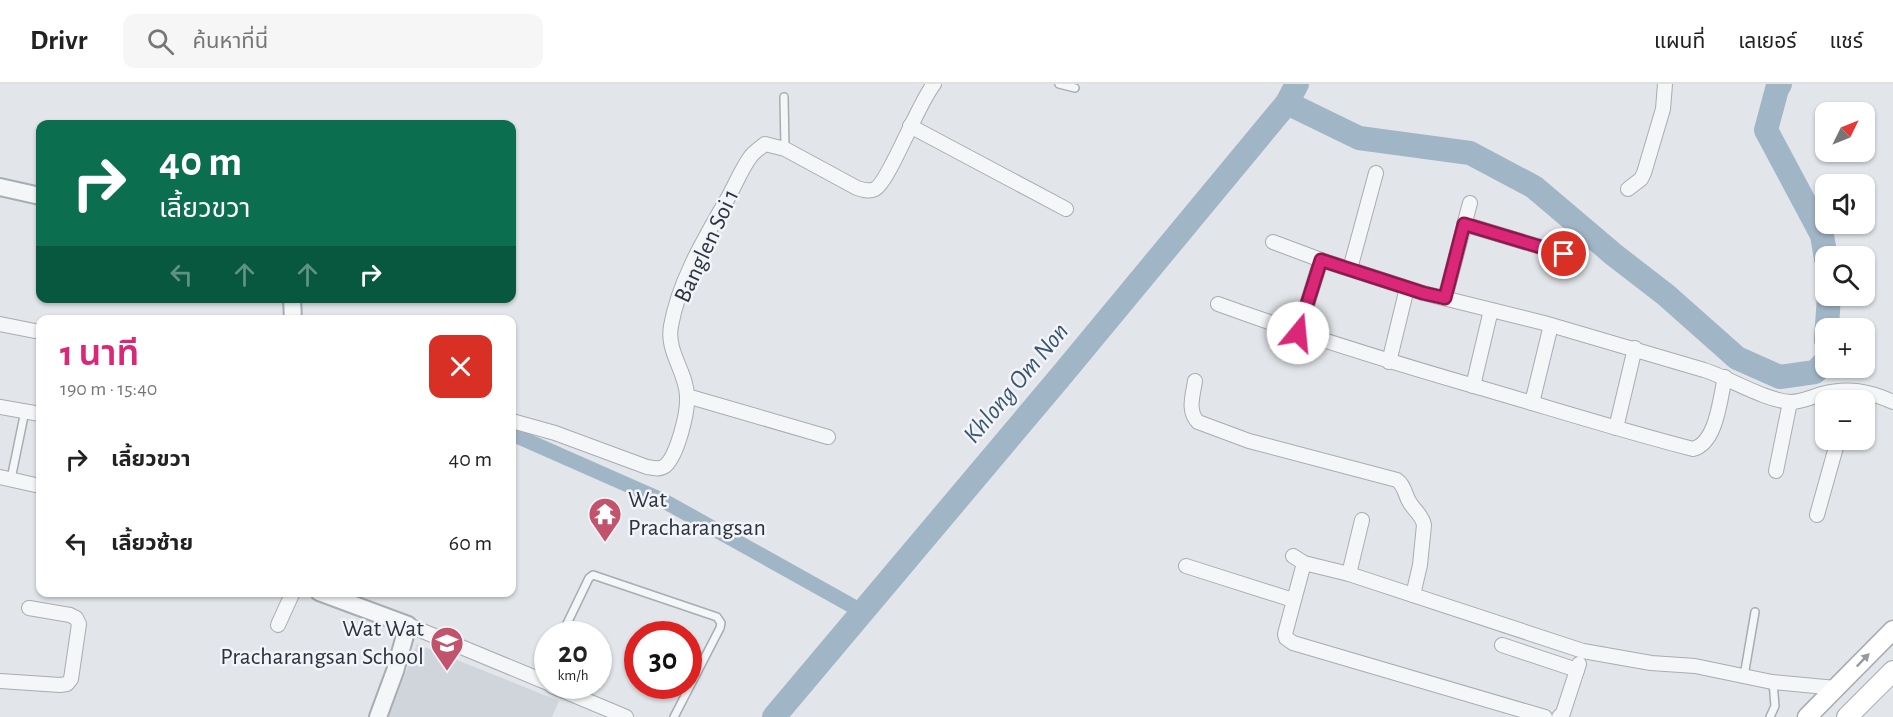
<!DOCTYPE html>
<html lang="th">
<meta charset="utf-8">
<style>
:root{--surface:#fff;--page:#f6f6f6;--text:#222;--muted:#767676;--line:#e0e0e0;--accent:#db2777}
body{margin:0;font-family:"Alegreya Sans","Noto Sans Thai",sans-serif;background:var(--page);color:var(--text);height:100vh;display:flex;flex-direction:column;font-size:22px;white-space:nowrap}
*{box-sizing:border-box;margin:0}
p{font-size:20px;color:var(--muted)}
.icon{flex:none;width:33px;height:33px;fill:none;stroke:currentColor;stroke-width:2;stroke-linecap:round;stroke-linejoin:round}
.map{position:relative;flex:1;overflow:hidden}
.side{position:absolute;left:36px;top:231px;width:480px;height:282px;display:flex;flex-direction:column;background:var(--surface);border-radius:12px;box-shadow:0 2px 4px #0004}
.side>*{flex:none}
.top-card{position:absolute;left:36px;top:36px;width:480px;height:183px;border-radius:12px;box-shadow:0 2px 4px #0004;background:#0b6e4f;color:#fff;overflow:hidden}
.needle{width:39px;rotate:47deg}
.tools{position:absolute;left:1815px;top:18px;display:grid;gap:12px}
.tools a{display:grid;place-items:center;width:60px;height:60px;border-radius:12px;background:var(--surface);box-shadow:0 2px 4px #0004;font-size:30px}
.speed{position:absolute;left:534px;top:537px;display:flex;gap:12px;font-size:30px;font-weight:700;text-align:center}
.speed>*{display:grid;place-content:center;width:78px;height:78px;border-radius:50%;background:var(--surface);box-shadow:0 2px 4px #0004;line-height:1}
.speed small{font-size:15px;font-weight:400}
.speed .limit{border:9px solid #d22;background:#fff;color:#111}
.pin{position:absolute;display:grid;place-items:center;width:51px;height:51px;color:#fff;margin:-26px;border:3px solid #fff;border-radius:50%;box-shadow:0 2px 6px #0007}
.me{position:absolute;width:66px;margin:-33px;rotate:17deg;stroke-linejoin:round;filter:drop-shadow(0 0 4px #0008)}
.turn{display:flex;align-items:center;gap:21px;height:126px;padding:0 24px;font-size:27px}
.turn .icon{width:78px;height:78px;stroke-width:2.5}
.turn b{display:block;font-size:42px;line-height:51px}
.lanes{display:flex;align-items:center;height:57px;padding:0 24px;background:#0003;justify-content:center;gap:30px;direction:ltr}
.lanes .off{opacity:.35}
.round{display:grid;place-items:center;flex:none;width:63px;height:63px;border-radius:12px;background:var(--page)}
.headline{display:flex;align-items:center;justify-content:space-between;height:102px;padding:0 24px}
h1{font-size:36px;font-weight:600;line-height:45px;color:var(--accent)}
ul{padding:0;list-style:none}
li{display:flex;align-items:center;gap:18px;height:84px;padding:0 24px}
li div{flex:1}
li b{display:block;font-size:22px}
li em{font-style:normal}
header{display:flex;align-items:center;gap:36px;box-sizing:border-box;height:84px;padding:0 30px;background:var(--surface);border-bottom:2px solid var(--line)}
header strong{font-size:28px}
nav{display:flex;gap:33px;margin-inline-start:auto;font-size:21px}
.search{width:420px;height:54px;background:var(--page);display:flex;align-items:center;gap:15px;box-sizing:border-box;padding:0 21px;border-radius:12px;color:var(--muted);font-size:22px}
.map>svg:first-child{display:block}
.built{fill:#d0d5db}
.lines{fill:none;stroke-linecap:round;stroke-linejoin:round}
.canal{stroke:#a0b5c6;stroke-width:15}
.river{stroke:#a0b5c6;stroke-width:24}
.service-casing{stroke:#a8acb3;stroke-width:10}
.minor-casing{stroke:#a8acb3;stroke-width:16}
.tertiary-casing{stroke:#a8acb3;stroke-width:20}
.secondary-casing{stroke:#a8acb3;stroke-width:21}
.primary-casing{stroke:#a2abb4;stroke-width:22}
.service{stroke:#f4f6f8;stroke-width:7}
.minor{stroke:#f4f6f8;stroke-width:14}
.tertiary{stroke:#f4f6f8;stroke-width:16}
.secondary{stroke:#fff;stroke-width:18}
.primary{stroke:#fff;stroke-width:20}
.oneway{fill:#969aa0}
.route-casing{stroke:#8e194d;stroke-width:15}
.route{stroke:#db2777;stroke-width:10}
.labels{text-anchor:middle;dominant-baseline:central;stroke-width:5;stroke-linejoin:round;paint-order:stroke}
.street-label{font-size:24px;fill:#2c3440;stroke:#f2f4f7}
.poi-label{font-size:24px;fill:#2c3440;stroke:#f2f4f7;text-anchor:start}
.water-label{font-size:26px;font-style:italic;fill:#395670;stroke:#f2f4f7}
</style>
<header>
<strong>Drivr</strong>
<div class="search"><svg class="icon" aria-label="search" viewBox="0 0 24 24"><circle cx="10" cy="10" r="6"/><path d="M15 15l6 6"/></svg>ค้นหาที่นี่</div>
<nav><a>แผนที่</a><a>เลเยอร์</a><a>แชร์</a></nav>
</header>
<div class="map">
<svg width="1893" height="633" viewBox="0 0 1893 633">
<rect width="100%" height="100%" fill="#e2e5e9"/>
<path class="built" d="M417,560L559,617L552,633H388Z"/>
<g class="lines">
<path class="canal" d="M512,350L664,417L863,528"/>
<g class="river">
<path d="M1780,0L1777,5L1766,46L1822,151L1826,175"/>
<path d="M1287,19L1359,54L1470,69L1534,103L1613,170L1666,211L1737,274L1780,293L1815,288L1826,277"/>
<path d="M1826,256L1829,212"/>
<path d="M774,633L1061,292L1287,19L1297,0"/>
</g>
<g class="service-casing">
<g id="service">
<path d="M1059,0L1075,4"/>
<path d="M784,13L785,65"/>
<path d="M11,395L25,327"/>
<path d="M562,550L589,494L593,491L717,533L721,539L720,544L674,633"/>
<path d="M1744,592L1755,528"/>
<path d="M538,596L548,579"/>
<path d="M1770,633L1775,622L1773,598"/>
</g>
</g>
<g class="minor-casing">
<g id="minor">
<path d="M910,42L1066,125"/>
<path d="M1628,105L1641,95L1644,89L1663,25L1665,0"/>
<path d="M1464,140L1564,170"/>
<path d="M1273,158L1321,176L1423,209L1544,239L1704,286C1729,294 1766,317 1791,318C1801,318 1812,313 1822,310C1848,303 1869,307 1893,318"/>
<path d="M1350,185L1376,89"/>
<path d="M1445,214L1470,119"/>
<path d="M1218,220C1303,251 1388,277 1474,302C1547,323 1619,346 1693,365C1717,359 1720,314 1725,293"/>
<path d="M0,240L40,248"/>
<path d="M1298,249L1321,176"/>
<path d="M1389,278L1407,204"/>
<path d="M1195,297C1193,311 1187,327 1198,338L1249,357L1397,396C1406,403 1404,410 1410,419C1415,427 1422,431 1424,441L1420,481L1413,511"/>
<path d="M1473,302L1491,226"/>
<path d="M687,312L828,353"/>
<path d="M1532,319L1551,241"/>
<path d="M0,323L40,330"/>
<path d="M512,337L555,349L647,383C653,384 659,386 665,382C677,372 688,329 687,313C687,288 666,268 671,242C679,196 706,152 729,112C736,99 742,84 751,72C755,67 760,64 765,60L785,65L857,104C863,106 869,108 875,105C889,98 918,19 934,0"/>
<path d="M1616,344L1635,264"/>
<path d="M1776,387L1790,318"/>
<path d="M0,393L40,402"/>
<path d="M1817,431L1838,356"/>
<path d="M1293,472L1304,479L1349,490L1583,567L1651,579L1695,582L1772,598L1836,604"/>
<path d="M1304,479L1285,550L1286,554L1293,559L1545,633"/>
<path d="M1186,482L1293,516"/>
<path d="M1349,490L1362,436"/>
<path d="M278,541L293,508"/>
<path d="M408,541L548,599"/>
<path d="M1502,561L1577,586"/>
<path d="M0,597L60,601L67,600L71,595L79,540L76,534L70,531L29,524"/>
<path d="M552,602L626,633"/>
<path d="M1559,633L1563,629L1579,580"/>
</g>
</g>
<g class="tertiary-casing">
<g id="tertiary">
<path d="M0,103L40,112"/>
<path d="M292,214L293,236"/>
<path d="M319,508L408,541L395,587L378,633"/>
</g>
</g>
<g class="secondary-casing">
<path id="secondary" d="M1807,633L1893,546"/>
</g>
<g class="primary-casing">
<path id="primary" d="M1847,633L1893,587"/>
</g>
<use href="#service" class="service"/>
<use href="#minor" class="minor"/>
<use href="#tertiary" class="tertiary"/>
<use href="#secondary" class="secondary"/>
<use href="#primary" class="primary"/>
</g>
<defs><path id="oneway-solid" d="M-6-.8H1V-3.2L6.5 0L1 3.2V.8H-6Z" transform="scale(1.5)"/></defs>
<use class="oneway" href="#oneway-solid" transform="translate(1863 576) rotate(-46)"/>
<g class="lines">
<g class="route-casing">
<path id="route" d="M1298,249L1321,176L1423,209L1445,214L1464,140L1564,170"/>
</g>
<use href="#route" class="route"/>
</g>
<defs>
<g id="temple-pin" transform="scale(1.725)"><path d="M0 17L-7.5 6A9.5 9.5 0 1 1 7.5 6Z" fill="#c2536c" stroke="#f2f4f7"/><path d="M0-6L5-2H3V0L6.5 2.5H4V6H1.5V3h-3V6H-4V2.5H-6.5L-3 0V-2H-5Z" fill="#fff"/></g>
<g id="school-pin" transform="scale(1.725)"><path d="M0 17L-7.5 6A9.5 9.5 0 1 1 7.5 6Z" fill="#c2536c" stroke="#f2f4f7"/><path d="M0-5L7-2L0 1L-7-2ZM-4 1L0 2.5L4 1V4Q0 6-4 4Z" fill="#fff"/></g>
</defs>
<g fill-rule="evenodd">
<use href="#temple-pin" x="605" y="430"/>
<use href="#school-pin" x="447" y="559"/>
</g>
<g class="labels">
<g class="street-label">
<text transform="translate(707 162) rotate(-65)">Banglen Soi 1</text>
</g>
<g class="poi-label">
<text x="628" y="416">Wat<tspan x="628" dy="28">Pracharangsan</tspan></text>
<text x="424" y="545" text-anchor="end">Wat Wat<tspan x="424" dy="28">Pracharangsan School</tspan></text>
</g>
<g class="water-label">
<text transform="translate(1016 299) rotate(-50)">Khlong Om Non</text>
</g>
</g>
</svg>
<div class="tools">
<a><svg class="needle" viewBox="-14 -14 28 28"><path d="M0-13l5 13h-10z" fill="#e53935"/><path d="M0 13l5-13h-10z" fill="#767676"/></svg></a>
<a><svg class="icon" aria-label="sound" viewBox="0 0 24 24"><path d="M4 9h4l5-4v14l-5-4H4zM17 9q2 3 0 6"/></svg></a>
<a><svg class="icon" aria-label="search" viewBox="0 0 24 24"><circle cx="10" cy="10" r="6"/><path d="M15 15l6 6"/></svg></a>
<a>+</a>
<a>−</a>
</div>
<div class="speed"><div>20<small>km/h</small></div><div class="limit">30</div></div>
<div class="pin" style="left:1564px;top:170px;background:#d93025"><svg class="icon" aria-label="arrive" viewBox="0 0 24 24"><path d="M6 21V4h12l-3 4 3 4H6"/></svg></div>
<svg class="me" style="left:1298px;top:249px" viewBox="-20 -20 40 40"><circle r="19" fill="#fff"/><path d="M0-13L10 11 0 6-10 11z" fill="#db2777"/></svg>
<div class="top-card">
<div class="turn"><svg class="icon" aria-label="right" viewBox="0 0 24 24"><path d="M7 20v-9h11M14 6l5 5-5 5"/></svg><div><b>40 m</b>เลี้ยวขวา</div></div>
<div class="lanes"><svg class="icon off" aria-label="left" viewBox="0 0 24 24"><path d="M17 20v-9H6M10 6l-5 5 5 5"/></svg><svg class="icon off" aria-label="ahead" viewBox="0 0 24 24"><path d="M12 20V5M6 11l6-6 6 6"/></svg><svg class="icon off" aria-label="ahead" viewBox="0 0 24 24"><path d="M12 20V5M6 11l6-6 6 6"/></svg><svg class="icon" aria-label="right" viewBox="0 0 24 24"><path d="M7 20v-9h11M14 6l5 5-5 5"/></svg></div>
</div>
<section class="side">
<div class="headline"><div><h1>1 นาที</h1><p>190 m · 15:40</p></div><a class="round" style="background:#d93025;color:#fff"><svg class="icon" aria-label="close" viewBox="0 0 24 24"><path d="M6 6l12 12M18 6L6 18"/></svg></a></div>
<ul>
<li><svg class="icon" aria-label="right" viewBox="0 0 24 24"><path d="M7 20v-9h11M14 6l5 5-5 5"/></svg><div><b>เลี้ยวขวา</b></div><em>40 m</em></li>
<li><svg class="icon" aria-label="left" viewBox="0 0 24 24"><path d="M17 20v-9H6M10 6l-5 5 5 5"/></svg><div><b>เลี้ยวซ้าย</b></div><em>60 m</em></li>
</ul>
</section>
</div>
